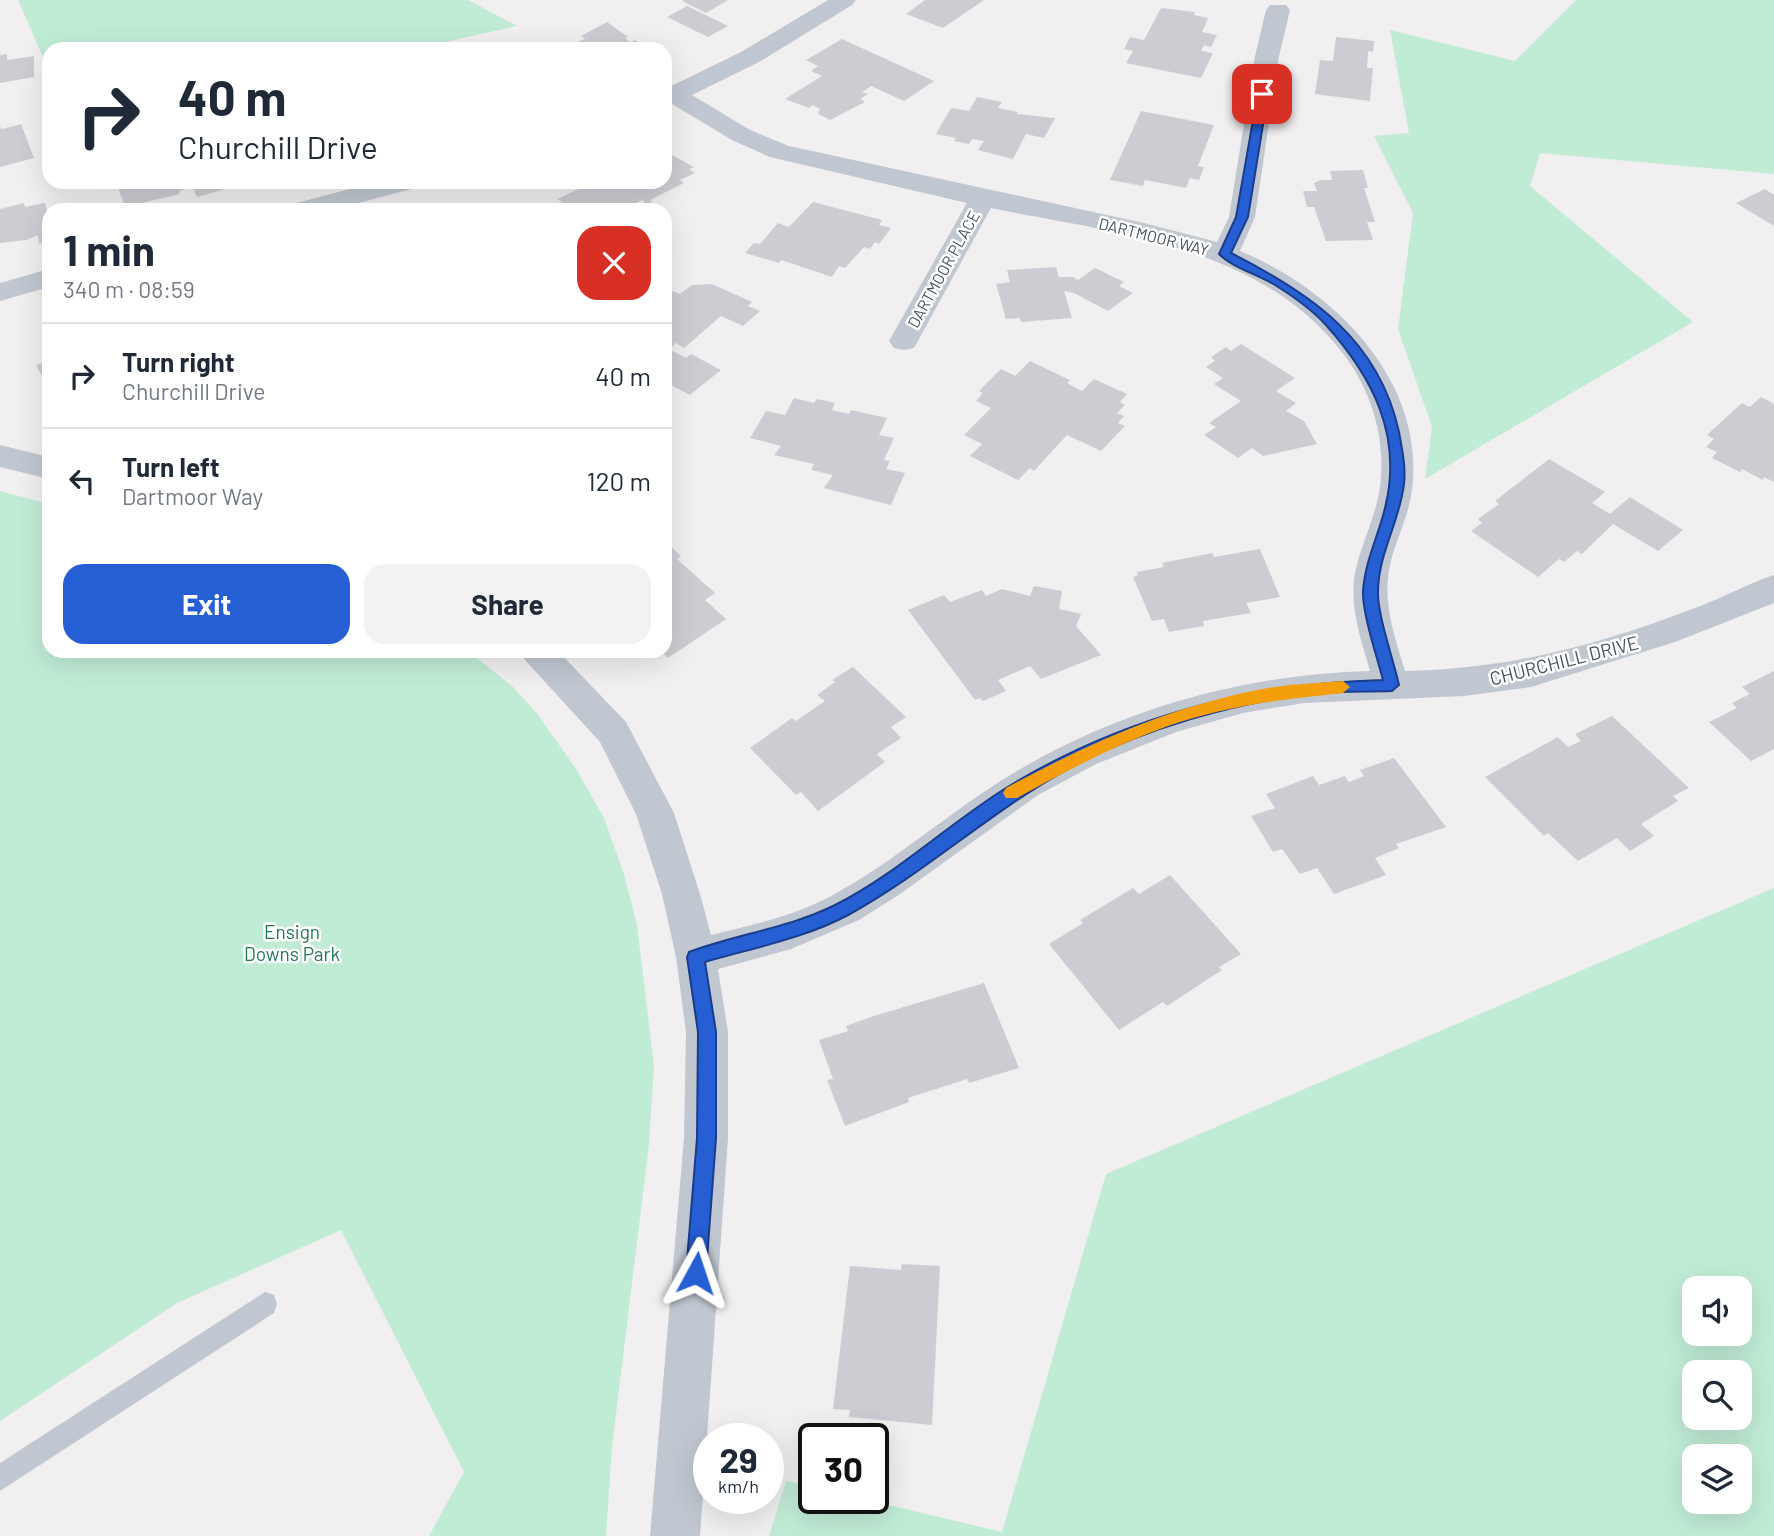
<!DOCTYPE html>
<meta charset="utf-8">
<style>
:root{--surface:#fff;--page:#f2f2f3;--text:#1f2937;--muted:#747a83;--line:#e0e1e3;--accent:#265ed4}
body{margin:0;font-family:Barlow,sans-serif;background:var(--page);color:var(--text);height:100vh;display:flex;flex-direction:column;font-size:26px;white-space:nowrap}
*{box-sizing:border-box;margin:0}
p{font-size:23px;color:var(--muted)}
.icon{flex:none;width:38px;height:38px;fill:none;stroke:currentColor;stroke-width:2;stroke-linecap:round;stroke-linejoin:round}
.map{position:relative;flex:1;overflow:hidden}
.side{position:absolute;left:42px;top:203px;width:630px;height:455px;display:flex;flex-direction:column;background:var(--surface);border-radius:21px;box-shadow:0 7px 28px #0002}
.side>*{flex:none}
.guide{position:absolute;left:42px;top:42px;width:630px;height:147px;border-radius:21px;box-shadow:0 7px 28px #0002;background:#fff;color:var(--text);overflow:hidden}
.fabs{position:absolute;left:1682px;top:1276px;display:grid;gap:14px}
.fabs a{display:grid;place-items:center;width:70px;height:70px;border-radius:14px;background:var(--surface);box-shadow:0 7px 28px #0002;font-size:35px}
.speed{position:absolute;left:693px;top:1423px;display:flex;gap:14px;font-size:35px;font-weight:700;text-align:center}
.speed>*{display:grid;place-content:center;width:91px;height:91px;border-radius:50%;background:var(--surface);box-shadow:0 7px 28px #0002;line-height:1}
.speed small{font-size:18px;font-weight:400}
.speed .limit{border:4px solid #111;border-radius:10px;background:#fff;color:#111}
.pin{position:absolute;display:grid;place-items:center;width:60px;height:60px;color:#fff;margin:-30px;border-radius:14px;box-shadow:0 4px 10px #0006}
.me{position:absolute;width:77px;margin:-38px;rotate:5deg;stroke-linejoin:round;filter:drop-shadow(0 0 5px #0008)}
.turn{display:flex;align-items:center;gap:24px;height:147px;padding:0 21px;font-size:32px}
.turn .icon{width:91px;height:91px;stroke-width:2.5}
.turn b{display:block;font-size:49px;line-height:60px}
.round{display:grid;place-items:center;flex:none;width:74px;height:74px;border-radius:21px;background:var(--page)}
.summary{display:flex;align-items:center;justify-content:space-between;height:119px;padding:0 21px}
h1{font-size:42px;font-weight:700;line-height:52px}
.primary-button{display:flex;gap:14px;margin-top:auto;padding:14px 21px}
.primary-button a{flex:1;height:80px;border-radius:21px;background:var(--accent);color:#fff;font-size:28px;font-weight:700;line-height:80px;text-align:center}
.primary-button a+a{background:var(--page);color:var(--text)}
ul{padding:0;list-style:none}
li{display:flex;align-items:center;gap:21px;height:105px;padding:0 21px;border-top:2px solid var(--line)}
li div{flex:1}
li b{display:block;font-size:26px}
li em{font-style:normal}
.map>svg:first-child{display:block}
.green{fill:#c0ecd6;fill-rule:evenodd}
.building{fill:#cccdd3}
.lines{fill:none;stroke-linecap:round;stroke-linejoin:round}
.service{fill:#c0c7d0;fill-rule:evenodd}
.minor{fill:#c0c7d0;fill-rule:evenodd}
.route{fill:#265ed4;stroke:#193d8a;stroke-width:2}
.slow{fill:#f59e0b}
.labels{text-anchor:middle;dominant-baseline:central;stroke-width:5;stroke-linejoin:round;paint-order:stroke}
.far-street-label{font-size:16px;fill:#48505b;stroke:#fff}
.street-label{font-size:19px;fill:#48505b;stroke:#fff}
.park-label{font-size:19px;fill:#1e7755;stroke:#fff}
</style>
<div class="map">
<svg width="1774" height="1536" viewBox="0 0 1774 1536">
<rect width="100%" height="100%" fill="#f1efef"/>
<g class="green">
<path d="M18,0H468L517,26L414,49H49V71Z"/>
<path d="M1576,0H1774V174L1540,153L1530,186L1693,322L1425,479L1432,427L1398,329L1413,213L1374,136L1409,133L1390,30L1515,61Z"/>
<path d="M0,491L49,504V651H468L512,686L536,712L576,769L604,818L624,874L637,925L654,1066L649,1144L612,1447L606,1536H429L464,1472L341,1230L177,1303L0,1421Z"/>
<path d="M1774,888V1536H769L786,1481L814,1487V1498H859L1002,1532L1106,1174ZM1740,1288V1334H1694V1288ZM1740,1372V1418H1694V1372ZM1740,1456V1502H1694V1456Z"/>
</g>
<g class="building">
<path d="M685,0H728L706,13L682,1Z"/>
<path d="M925,0H984L943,28L906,14Z"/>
<path d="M687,6L728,26L708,37L667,17Z"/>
<path d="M1161,8L1195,12L1194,15L1208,18L1202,32L1217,35L1211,47L1204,45L1201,51L1213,53L1201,78L1126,63L1133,51L1124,49L1130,37L1144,40Z"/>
<path d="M607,22L628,37L625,38L630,42L635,40L648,49H561L585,39L581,36Z"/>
<path d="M1336,37L1374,41L1373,52L1368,51L1367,68H1373L1370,101L1315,94L1320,60L1333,61Z"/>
<path d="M842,39L934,81L904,101L871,86L862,92L868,94L860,99L865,102L830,120L818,114L820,109L813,105L809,108L785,99L822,76L811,71L818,66L806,60Z"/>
<path d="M7,54V60L34,56V77L0,83V55Z"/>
<path d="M977,97L1002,102L998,108L1018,112L1017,114L1055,118L1044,138L1026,134L1013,159L978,150L984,141L972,139L969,144L954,141L956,138L936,134L951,108L969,111Z"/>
<path d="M1141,111L1214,125L1198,166L1204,167L1199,180L1190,178L1186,188L1145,180L1143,186L1110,180Z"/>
<path d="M21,124L34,158L0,167V127L2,129Z"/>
<path d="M670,154L694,167L689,169L695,173L680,180L684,183L650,200L652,202L648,205L642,200L623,210H572L557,199L581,188L579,186L587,182H665V157Z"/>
<path d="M1363,170L1368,188H1364L1375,222H1367L1373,240L1326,241L1314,207H1307L1303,191H1317L1314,183L1321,180H1332L1330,171Z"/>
<path d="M116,182H246L247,183L197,197L193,187L179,191L180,194L125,207Z"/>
<path d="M1765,189L1774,195V226L1736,203Z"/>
<path d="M813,202L882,220L879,225L891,228L879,244L875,242L870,249L864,247L845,268L839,266L832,277L781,260L779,263L745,253L754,243L760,244L778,223L789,227Z"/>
<path d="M24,203L25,207L45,203L49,219V241L39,244L38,235L26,240L0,243V209Z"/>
<path d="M1056,267L1059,277H1073L1078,280L1095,268L1124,282L1119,286L1133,293L1108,311L1074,293L1064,291L1072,318L1021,322L1020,318L1006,319L996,284L1010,282L1007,270Z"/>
<path d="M712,284L752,302L748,306L760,311L743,326L721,316L684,348L676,343L669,349L686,358L691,354L721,370L690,395L665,382V298L673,291L680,294L692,285Z"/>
<path d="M1241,344L1295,378L1276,391L1296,403L1286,411L1304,421L1317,444L1263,456L1252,448L1238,458L1204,435L1216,427L1209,423L1241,401L1214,384L1223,378L1206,367L1215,361L1211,357L1226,347L1231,351Z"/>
<path d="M49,361V390L36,365Z"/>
<path d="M1030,361L1070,380L1067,383L1082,391L1094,379L1127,394L1120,402L1125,405L1117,413L1124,416L1118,423L1125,426L1101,451L1067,435L1034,471L1030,468L1018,480L970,456L982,444L964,435L991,408L976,401L983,393L979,391L1001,369L1015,376Z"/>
<path d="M1761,397L1774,404V482L1764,477L1763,480L1742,469L1740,472L1712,458L1717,452L1706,447L1714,439L1707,435L1742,403L1750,407Z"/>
<path d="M794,398L814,403L817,399L835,403L832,410L849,414L851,410L887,418L879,435L894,438L884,460L890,461L886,469L905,473L891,505L824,488L833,475L811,470L814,464L774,455L781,446L750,438L766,411L785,415Z"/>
<path d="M1549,459L1605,492L1592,503L1610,514L1630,497L1683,530L1658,551L1613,524L1582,554L1577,551L1564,562L1559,559L1538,577L1471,531L1482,523L1478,519L1499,504L1495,501Z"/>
<path d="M667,543L681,556L677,559L715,593L705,600L726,619L668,658L661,651H665Z"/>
<path d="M1260,549L1280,597L1246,603L1251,613L1203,621L1204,626L1169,632L1164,619L1152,621L1133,577L1138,575L1137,572L1164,567L1162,563L1212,553L1214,557Z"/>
<path d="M1034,586L1062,591L1059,609L1081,614L1076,626L1101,655L1041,679L1030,666L998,680L1006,691L983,701L980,698L975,700L908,610L944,595L950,602L982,590L986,596L1002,589L1030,596Z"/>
<path d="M853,667L906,717L891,727L901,738L877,754L885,762L818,811L801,792L796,795L750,748L792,718L796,721L825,701L817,695L835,682L832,680Z"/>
<path d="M1774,671V749L1751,761L1709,722L1737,708L1732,703L1750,694L1742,687Z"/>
<path d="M1612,716L1689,788L1673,796L1678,801L1641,824L1654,836L1630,851L1617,838L1578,861L1548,833L1544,836L1485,777L1558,737L1568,747L1581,741L1575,734Z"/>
<path d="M1394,758L1446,827L1396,844L1399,848L1375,858L1386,875L1334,894L1317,868L1300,874L1282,849L1273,852L1251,816L1275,808L1266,794L1313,776L1319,785L1345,776L1349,782L1364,776L1360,770Z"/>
<path d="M1170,875L1241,954L1219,967L1222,970L1167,1006L1163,1002L1119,1030L1049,944L1083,923L1080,920L1133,888L1139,894Z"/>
<path d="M984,983L1019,1068L969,1083L967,1079L908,1098L909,1102L845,1126L827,1080L833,1079L819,1040L848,1031L846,1026L874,1016Z"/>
<path d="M902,1264L940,1266L932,1425L849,1417L850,1410L833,1409L850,1266L901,1270Z"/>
</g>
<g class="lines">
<path class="service" d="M265,1292L274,1295L277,1304L274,1313L0,1491V1463Z"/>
<g class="minor">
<path d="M828,0H856L852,5L759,62L692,95L750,130L789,146L1144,223L1217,242L1229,217L1255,56L1266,10L1270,5H1286L1290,10L1279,56L1255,217L1240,251C1333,289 1426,380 1412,490C1409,515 1397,537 1391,561C1381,599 1394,635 1405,671C1509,669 1599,645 1695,608C1722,598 1747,584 1774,575V603L1675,642L1531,687L1464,696L1304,703L1243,713L1176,732L1096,764L1038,795L900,894L859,920L791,949L718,969L728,1032V1138L700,1536H650L684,1138L686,1032L676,957L662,894L636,814L600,742L525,660L520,651H558L626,722L674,813L700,894L711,935C752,925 794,916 831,896C896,861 950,811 1012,774C1119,709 1246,674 1370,671C1361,640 1349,606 1355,573C1362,539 1380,510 1381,475C1384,431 1369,386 1341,351C1258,245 1114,233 991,208L914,348L904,350L894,348L889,341L967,203L770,157L732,140L672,104L665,105V89L741,52Z"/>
<path d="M376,182H419L415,188L332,210H289L293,204Z"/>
<path d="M49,269V287L0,301V283Z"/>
<path d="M0,445L49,457V479L0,467Z"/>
</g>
</g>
<path class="route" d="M1258,92L1268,94L1248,217L1231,253C1310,293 1379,339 1399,432C1402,449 1406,466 1404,484C1400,521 1378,554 1378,592C1377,613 1394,662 1399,685L1392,691C1369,692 1346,691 1323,693C1240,700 1139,730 1066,770C990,812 926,872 850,914C806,938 753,948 705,962L716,1032V1138L706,1273L703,1280L696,1283L689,1280L686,1273L697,1138L698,1032L687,957L689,952C737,934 789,928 835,905C897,874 948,824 1006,788C1120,718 1250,683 1383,680C1377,657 1362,612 1363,591C1365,561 1378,537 1385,508C1403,436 1373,377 1325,324C1312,310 1291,295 1275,285C1257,274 1233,268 1219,254L1236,217Z"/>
<path class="slow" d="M1343,681L1350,687L1343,693C1284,699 1224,706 1168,726C1115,745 1066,771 1017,798H1006L1003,793L1006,788C1089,743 1174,705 1268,688C1293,684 1318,683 1343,681Z"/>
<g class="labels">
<g class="far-street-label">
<text transform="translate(1154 236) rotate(14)">DARTMOOR WAY</text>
<text transform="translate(943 269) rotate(-61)">DARTMOOR PLACE</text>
</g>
<g class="street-label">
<text transform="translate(1564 660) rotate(-14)">CHURCHILL DRIVE</text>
</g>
<g class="park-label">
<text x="292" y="931">Ensign<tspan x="292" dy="22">Downs Park</tspan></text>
</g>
</g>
</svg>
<div class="fabs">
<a><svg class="icon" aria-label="sound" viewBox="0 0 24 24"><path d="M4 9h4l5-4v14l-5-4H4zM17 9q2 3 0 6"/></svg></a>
<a><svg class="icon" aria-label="search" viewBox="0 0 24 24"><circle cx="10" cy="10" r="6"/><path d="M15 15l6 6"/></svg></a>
<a><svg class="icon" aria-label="layers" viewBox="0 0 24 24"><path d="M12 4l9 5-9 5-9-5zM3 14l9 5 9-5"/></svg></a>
</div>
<div class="speed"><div>29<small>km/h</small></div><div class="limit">30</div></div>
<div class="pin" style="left:1262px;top:94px;background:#d93025"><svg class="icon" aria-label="arrive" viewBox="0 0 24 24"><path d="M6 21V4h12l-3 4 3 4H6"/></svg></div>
<svg class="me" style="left:696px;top:1273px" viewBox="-20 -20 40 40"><path d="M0-17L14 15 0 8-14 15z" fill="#265ed4" stroke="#fff" stroke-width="4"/></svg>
<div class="guide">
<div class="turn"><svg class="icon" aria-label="right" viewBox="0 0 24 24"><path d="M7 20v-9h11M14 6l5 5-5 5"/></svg><div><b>40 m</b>Churchill Drive</div></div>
</div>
<section class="side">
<div class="summary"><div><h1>1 min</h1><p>340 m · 08:59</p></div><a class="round" style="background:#d93025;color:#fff"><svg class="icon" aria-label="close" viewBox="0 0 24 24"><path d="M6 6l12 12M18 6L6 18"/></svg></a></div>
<ul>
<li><svg class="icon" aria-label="right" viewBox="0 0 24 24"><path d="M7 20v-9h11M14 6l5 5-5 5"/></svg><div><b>Turn right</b><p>Churchill Drive</p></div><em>40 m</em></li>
<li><svg class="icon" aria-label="left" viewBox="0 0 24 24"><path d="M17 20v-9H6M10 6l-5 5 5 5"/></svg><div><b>Turn left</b><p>Dartmoor Way</p></div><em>120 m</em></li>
</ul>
<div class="primary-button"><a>Exit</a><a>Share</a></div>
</section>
</div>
